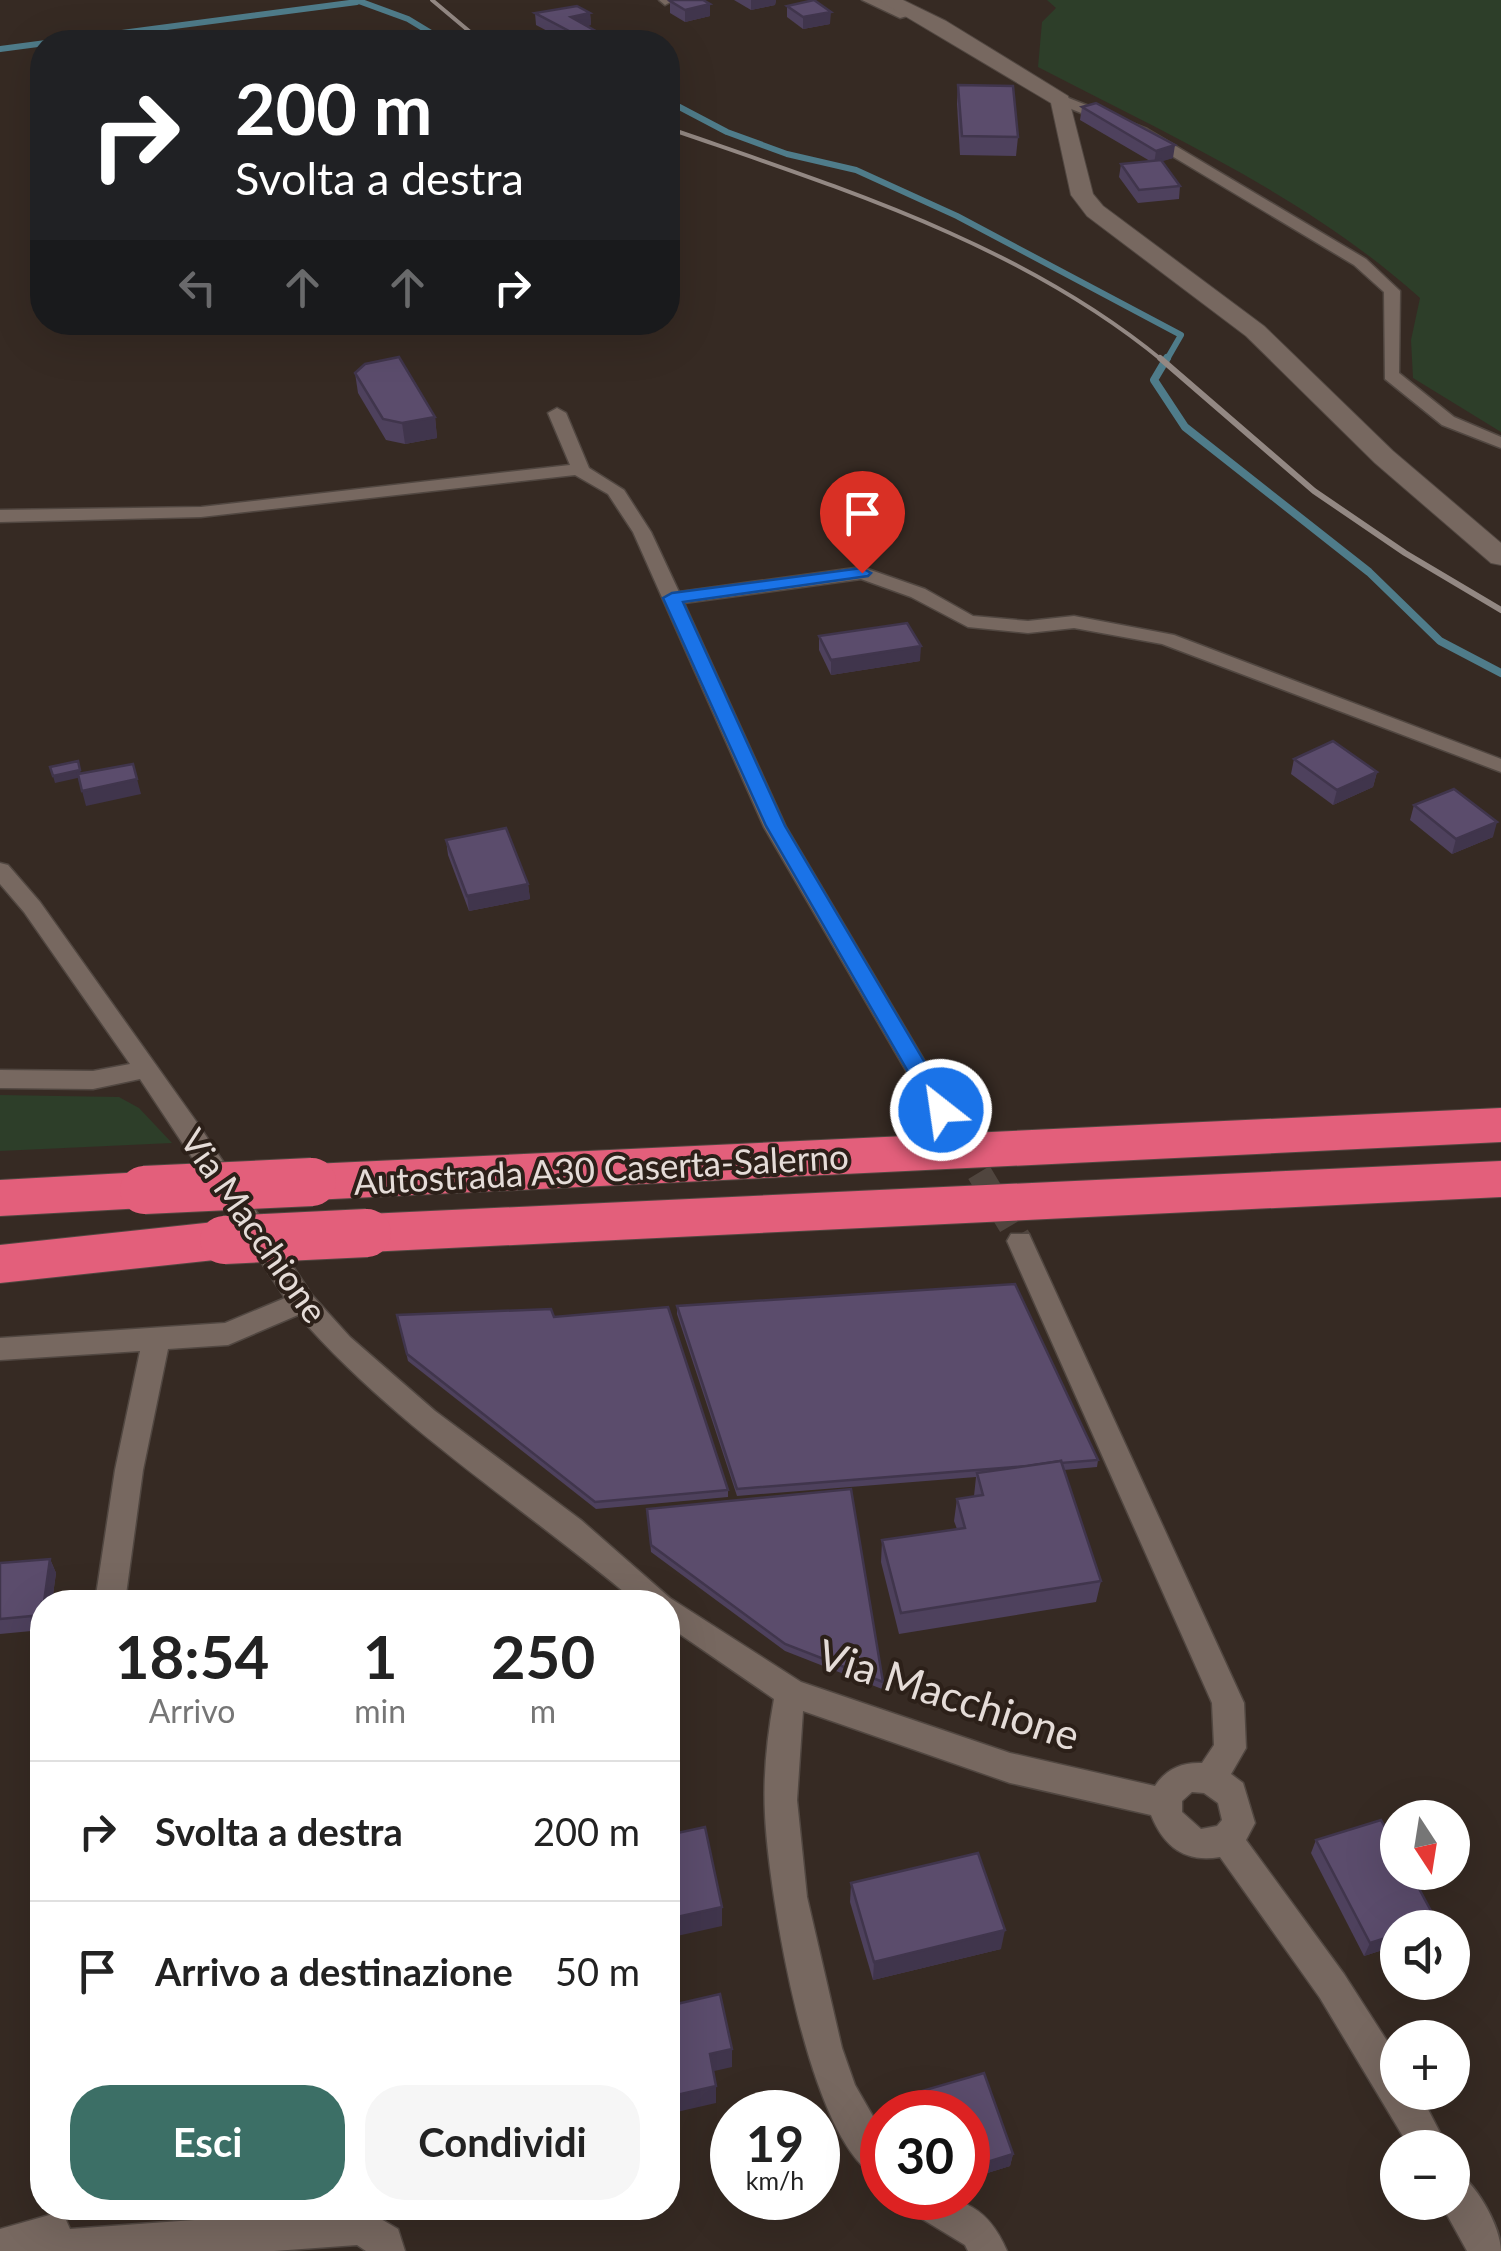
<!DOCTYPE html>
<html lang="it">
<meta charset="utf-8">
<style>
:root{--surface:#fff;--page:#f6f6f6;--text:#222;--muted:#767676;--line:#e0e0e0;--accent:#3c6f66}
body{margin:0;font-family:Lato,sans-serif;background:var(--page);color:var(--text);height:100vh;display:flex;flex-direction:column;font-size:38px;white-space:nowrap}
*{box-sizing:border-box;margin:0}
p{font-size:32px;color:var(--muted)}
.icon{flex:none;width:55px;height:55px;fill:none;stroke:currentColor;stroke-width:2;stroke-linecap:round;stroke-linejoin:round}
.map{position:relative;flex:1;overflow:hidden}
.side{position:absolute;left:30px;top:1590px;width:650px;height:630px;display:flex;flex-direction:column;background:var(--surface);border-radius:40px;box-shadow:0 10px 40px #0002}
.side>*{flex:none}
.hud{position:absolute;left:30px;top:30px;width:650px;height:305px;border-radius:40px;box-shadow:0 10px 40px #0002;background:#202124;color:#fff;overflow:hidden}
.needle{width:65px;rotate:168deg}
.fabs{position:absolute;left:1380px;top:1800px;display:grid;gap:20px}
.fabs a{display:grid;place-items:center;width:90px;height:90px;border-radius:50%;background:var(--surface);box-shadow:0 10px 40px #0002;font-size:50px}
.speed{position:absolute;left:710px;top:2090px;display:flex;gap:20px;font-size:50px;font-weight:700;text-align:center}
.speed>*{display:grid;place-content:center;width:130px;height:130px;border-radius:50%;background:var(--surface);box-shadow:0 10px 40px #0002;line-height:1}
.speed small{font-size:25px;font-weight:400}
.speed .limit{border:15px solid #d22;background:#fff;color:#111}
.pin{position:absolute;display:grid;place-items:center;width:85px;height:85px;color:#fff;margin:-102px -42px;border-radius:50% 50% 50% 0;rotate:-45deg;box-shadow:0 0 10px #0007}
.pin .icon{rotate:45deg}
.me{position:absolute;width:110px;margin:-55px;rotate:330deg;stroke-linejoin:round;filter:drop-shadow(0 0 8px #0008)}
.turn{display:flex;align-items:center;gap:35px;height:210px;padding:0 40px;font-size:45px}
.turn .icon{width:130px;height:130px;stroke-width:2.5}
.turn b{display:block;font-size:70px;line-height:85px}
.lanes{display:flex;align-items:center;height:95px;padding:0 40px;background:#0003;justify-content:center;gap:50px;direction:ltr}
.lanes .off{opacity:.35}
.eta{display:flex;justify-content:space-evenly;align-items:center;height:170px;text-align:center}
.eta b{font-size:60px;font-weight:700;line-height:70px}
.action{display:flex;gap:20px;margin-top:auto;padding:20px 40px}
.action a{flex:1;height:115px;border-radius:40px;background:var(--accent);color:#fff;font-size:40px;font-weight:700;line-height:115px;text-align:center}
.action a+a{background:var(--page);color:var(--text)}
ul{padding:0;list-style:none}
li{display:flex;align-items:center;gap:30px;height:140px;padding:0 40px;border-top:2px solid var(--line)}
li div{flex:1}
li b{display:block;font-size:38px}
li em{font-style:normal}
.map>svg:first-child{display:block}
.green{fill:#2d3e29}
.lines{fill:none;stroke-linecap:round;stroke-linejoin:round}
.stream-far1{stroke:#4f7c8a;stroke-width:6}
.stream{stroke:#4f7c8a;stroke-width:8}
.street-tunnel{stroke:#50453e;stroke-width:25;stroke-dasharray:25 12;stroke-linecap:butt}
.street-casing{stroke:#514741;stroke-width:3}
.secondary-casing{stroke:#514741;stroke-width:2}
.highway-casing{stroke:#514741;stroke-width:2}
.street{fill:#776860;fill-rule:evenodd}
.secondary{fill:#776860;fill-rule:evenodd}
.highway{fill:#e35f7b;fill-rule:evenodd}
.rail-far1{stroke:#938883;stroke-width:4}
.rail{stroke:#938883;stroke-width:6}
.highway-bridge-casing{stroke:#514741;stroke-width:50;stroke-linecap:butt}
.highway-bridge{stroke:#e35f7b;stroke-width:48}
.wall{fill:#4e415d}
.shaded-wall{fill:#40354c}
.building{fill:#5b4c6c;stroke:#40354c;stroke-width:2.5}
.route{fill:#1a73e8;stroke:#114b97;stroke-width:2.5}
.labels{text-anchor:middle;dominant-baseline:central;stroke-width:8;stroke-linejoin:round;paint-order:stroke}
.street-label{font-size:35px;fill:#e5dcd8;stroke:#2c2019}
.near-street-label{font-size:42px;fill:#e5dcd8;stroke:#2c2019}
</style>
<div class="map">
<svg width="1501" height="2251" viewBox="0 0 1501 2251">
<rect width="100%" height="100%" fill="#362a23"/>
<g class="green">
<path d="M1047,0H1501V432L1413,378L1411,340L1420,298C1309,198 1169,135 1038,67L1042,22L1056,8Z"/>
<path d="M0,1095L119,1097L139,1108L172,1143L0,1151Z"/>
</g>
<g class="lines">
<g class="stream-far1">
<path d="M356,0L408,19L446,42"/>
<path d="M0,49L357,2"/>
<path d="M668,101L727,132L787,154L856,170L957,216L1181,335L1166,361"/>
</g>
<path class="stream" d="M1167,358L1154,380L1185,427L1369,572L1440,641L1501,673"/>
<path class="street-tunnel" d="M941,1109L1020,1241"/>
<g class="street-casing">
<g id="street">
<path d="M659,0H674L665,5Z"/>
<path d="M862,0H879L911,15L900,18Z"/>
<path d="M1056,97H1066L1147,129L1366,259L1400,291L1399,373L1454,417L1501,437V448L1442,425L1385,379L1384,292L1354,265L1137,135L1056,103Z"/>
<path d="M557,408L566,413L589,468L624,490L651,532L679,592L862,567L925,589L973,616L1028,621L1074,616L1174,635L1501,759V772L1162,644L1074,628L1028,633L968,627L911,597L861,579L684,603L786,827L953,1109L941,1118L932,1115L764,827L633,532L608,494L575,475L201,517L0,522V510L201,507L570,465L548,413Z"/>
<path d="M0,863L8,865L40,902L198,1124L312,1295L350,1337L435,1411L581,1520L670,1598L801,1682L1010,1753L1155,1786C1166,1769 1182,1762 1202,1763L1214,1745L1212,1703L1007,1241L1011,1234H1029L1244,1703L1246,1748L1231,1774L1243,1783L1255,1823L1246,1840L1344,1974L1398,2058V2092H1419L1448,2148H1410L1320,1998L1220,1857C1185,1863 1164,1847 1151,1815L1010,1783L803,1711L797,1800L807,1897L842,2048L855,2085L882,2132V2179C809,2153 768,1887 765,1814C763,1776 767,1737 774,1699L668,1626V1602H636C524,1507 395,1427 298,1315L228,1345L168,1349L143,1470L125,1602H95L115,1470L140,1351L0,1360V1338L225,1323L285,1298L140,1079L93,1089L0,1088V1070L93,1071L130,1064L24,912L0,884ZM1192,1792L1204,1793L1218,1803L1222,1820L1217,1826L1201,1829L1182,1812V1801Z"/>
<path d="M1452,2170C1475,2179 1501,2227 1501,2251H1467L1440,2202H1452Z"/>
<path d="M904,2198C955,2195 985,2200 1007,2251H968L965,2245L909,2211Z"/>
<path d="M362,2208L398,2229L405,2251H366L357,2245L274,2251H0V2229L53,2214L66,2220L70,2229Z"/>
</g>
</g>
<g class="secondary-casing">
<path id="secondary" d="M878,0H903L946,21L1068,96L1093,194L1103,206L1264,326L1393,451L1501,543V565L1491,563L1375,463L1246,336L1087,216L1071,195L1051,103Z"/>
</g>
<g class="highway-casing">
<g id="highway">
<path d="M1501,1108V1142L312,1200L295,1195L288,1182L295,1169L312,1164Z"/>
<path d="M1501,1161V1197L367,1252L349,1246L342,1233L349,1220L367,1214Z"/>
<path d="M144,1172L161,1177L168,1190L161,1203L144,1208L0,1216V1180Z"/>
<path d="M224,1221L242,1227L249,1240L242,1253L224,1259L0,1283V1245Z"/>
</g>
</g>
<use href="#street" class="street"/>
<use href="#secondary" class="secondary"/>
<use href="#highway" class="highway"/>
<g class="rail-far1">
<path d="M432,0L482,42"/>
<path d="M668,128C840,188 1020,243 1163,361"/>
</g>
<path class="rail" d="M1160,358L1314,491L1405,553L1501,610"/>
<g class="highway-bridge-casing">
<g id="highway-bridge">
<path d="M144,1190L312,1182"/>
<path d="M224,1240L367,1233"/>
</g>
</g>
<use href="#highway-bridge" class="highway-bridge"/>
</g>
<g class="wall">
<path d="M734,0H776L775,5L751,10Z"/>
<path d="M670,1L710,4V16L685,22L670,13Z"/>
<path d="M787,6L830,24L803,29L787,17Z"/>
<path d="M535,13H590L591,25L586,26L608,42H568L536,25Z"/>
<path d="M958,85L1018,137L1016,156L960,155L957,104Z"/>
<path d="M1082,107L1173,158L1161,161L1180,186L1179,199L1138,203L1119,177L1121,164L1150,161L1080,120Z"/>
<path d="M355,373L435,417L437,438L405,444L386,440L358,393Z"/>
<path d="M819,636L920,661L831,675L819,650Z"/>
<path d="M1294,759L1377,772L1373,787L1333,805L1291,774Z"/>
<path d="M1414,805L1493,837L1452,854L1410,820Z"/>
<path d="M446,840L528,884L530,899L469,911L448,855Z"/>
<path d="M677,1306L1098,1460L1097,1467L1064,1470L1101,1581L1096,1602L899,1634L881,1562L882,1540L957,1529L954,1521L957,1499L974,1496L976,1477L737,1496L677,1314Z"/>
<path d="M397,1315L554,1317L728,1490V1497L596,1509L408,1361Z"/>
<path d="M647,1509L883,1682L882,1689L785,1651L651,1552Z"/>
<path d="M50,1559L56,1573L52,1602H42V1630L0,1634V1563Z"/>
<path d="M1316,1840L1398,1928V1945L1364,1956L1311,1853Z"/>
<path d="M851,1883L1001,1949L873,1980L850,1902Z"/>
<path d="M984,2073L1013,2154L1010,2166L968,2179V2112H908L906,2107L908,2095Z"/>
</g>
<g class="shaded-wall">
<path d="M751,0H776L775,5L751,10Z"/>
<path d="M710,4V16L685,22V10Z"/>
<path d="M831,12L830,24L803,29V17Z"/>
<path d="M590,13L591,25L572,29L571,17Z"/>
<path d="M1175,145L1173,158L1154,164L1156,151Z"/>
<path d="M435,417L437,438L405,444L402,423Z"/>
<path d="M921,646L920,661L831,675V660Z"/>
<path d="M80,770L82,777L55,783L53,776Z"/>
<path d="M1377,772L1373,787L1333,805L1337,790Z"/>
<path d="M137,779L141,794L86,806L82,791Z"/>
<path d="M1497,822L1493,837L1452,854L1456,839Z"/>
<path d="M528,884L530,899L469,911L467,896Z"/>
<path d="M50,1559L56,1573L52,1602H44Z"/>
<path d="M722,1907V1926L668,1938V1919Z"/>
<path d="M1005,1930L1001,1949L873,1980L874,1962Z"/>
<path d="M1398,1934V1945L1364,1956L1370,1943Z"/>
<path d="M732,2049V2067L710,2072V2054Z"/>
<path d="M716,2086V2103L668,2114V2097Z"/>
<path d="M1013,2154L1010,2166L968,2179V2168Z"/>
</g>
<g class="building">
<path d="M674,0H703L710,4L685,10L670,1Z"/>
<path d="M814,0L831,12L803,17L787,6Z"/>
<path d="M577,6L590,13L571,17L608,38L590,42L535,13Z"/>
<path d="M958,85L1013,86L1018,137L962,136Z"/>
<path d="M1096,103L1175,145L1156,151L1082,107Z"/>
<path d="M1161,160L1180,186L1139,190L1121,164Z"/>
<path d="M399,357L435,417L402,423L383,419L355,373L365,364Z"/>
<path d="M907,623L921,646L831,660L819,636Z"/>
<path d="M1333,741L1377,772L1337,790L1294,759Z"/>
<path d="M78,761L80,770L53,776L50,767Z"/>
<path d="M133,764L137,779L82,791L78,774Z"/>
<path d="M1454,789L1497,822L1456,839L1414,805Z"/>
<path d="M506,828L528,884L467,896L446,840Z"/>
<path d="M1015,1284L1098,1460L1061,1463V1461L1028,1466L737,1489L677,1306Z"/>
<path d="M668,1307L728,1490L595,1502L407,1354L397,1315L551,1309L554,1317Z"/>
<path d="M1061,1461L1101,1581L901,1613L882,1540L965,1528L957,1499L983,1495L977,1473Z"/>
<path d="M851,1489L883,1682L785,1644L651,1545L647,1509Z"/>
<path d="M50,1559L44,1602H42V1615L0,1619V1563Z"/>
<path d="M1381,1820L1398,1850V1872H1410L1437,1922L1419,1928H1398V1934L1370,1943L1316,1840Z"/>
<path d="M705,1827L722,1907L668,1919V1835Z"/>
<path d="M978,1853L1005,1930L874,1962L851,1883Z"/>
<path d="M720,1994L732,2049L710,2054L716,2086L668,2097V2006Z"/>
<path d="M984,2073L1013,2154L968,2168V2112H913L908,2095Z"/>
</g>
<path class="route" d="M862,568L871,573L868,576L683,602L785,826L953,1110L941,1118L933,1115L766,826L663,598L672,593Z"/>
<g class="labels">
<g class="street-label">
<text transform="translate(601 1168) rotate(-3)">Autostrada A30 Caserta-Salerno</text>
<text transform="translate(255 1225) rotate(55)">Via Macchione</text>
</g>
<g class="near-street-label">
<text transform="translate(949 1694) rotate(18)">Via Macchione</text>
</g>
</g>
</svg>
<div class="fabs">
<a><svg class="needle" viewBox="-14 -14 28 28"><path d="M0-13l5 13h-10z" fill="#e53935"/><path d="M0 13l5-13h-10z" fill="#767676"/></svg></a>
<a><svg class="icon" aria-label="sound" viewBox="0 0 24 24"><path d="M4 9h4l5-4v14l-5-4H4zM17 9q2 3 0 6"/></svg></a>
<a>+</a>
<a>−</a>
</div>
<div class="speed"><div>19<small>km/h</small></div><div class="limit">30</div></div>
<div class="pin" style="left:862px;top:573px;background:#d93025"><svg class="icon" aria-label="arrive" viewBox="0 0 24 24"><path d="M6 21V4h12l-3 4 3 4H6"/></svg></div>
<svg class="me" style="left:941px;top:1110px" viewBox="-20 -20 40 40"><circle r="17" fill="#1a73e8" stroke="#fff" stroke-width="3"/><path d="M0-11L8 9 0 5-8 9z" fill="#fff"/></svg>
<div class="hud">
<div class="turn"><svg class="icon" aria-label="right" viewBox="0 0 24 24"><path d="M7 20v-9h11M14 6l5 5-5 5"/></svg><div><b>200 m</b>Svolta a destra</div></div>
<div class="lanes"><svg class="icon off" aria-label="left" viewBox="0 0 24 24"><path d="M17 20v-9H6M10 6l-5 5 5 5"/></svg><svg class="icon off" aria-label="ahead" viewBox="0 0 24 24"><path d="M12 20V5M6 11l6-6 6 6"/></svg><svg class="icon off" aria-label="ahead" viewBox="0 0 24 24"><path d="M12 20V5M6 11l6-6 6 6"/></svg><svg class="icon" aria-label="right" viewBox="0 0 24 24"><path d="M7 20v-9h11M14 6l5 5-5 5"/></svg></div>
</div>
<section class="side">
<div class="eta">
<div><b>18:54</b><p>Arrivo</p></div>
<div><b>1</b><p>min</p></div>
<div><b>250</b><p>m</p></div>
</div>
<ul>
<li><svg class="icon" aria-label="right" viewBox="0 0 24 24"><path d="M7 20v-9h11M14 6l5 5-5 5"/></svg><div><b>Svolta a destra</b></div><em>200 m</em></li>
<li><svg class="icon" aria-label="arrive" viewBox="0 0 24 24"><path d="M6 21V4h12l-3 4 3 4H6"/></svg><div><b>Arrivo a destinazione</b></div><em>50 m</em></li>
</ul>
<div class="action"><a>Esci</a><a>Condividi</a></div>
</section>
</div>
